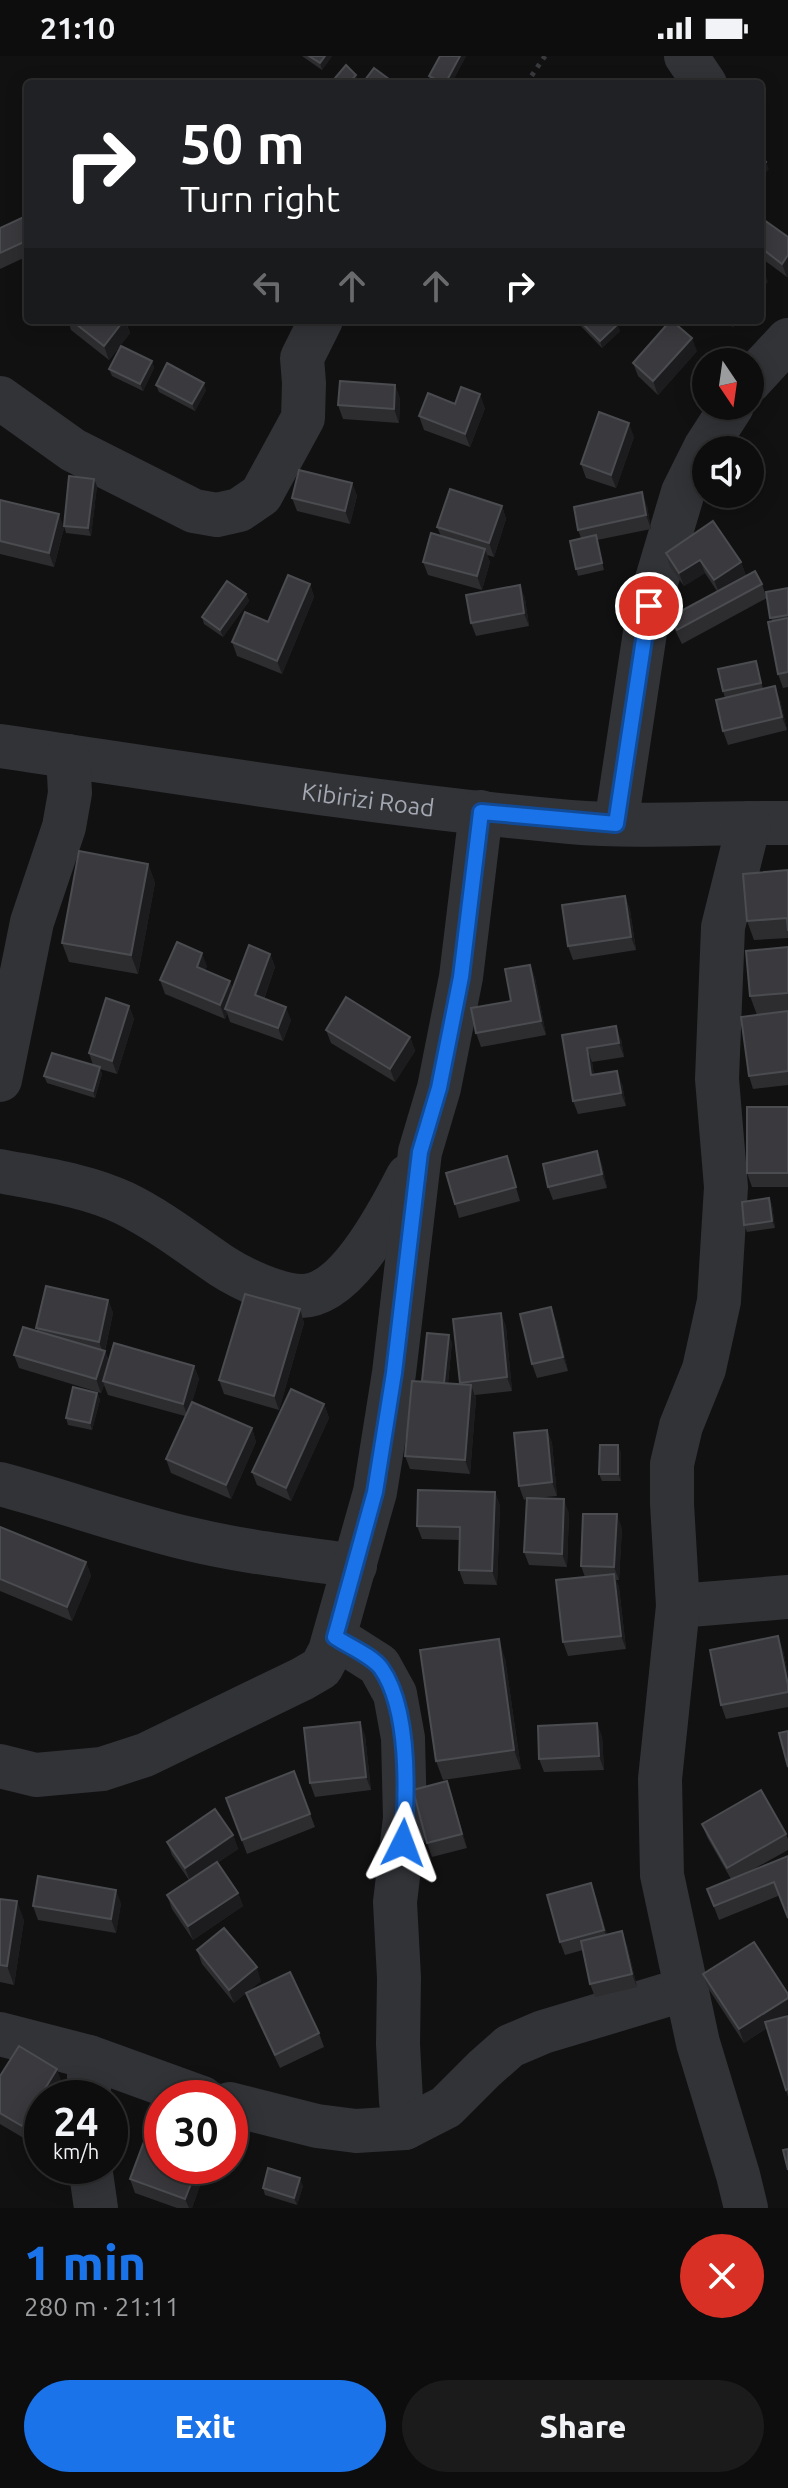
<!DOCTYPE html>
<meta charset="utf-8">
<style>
:root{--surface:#0d0d0e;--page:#1b1b1c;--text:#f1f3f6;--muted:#9a9c9e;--line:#2d2d2e;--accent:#1a73e8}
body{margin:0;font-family:Ubuntu,sans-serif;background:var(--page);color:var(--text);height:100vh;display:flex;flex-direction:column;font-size:30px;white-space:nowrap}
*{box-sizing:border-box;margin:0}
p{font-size:26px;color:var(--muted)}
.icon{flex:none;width:44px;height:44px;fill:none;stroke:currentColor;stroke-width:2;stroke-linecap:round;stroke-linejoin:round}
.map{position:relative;height:2152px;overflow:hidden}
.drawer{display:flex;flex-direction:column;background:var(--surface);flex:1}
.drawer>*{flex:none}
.top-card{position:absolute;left:24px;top:24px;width:740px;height:244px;border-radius:8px;box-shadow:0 4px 20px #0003,0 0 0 2px var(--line);background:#202124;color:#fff;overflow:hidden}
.needle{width:52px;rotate:167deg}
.tools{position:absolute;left:692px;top:292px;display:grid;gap:16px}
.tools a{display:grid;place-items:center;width:72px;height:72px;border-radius:50%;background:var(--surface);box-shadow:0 4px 20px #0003,0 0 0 2px var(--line);font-size:40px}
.speed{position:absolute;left:24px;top:2024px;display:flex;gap:16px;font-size:40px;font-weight:700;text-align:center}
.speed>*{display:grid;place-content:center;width:104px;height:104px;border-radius:50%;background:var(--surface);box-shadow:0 4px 20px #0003,0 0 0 2px var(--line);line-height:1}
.speed small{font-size:20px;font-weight:400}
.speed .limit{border:12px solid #d22;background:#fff;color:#111}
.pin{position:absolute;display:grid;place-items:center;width:68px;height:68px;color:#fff;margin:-34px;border:4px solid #fff;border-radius:50%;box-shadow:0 2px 8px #0007}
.me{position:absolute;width:88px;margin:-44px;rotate:3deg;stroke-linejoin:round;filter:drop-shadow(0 0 6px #0008)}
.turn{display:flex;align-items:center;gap:28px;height:168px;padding:0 24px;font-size:36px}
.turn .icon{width:104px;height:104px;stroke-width:2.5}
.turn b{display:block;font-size:56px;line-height:68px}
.lanes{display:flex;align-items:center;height:76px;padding:0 24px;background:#0003;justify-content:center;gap:40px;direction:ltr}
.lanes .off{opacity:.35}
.round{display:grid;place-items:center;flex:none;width:84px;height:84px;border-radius:42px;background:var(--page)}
.summary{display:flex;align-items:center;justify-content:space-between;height:136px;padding:0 24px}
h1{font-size:48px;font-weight:800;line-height:60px;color:var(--accent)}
.cta{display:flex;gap:16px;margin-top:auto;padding:16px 24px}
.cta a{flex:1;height:92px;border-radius:48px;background:var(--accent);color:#fff;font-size:32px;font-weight:800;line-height:92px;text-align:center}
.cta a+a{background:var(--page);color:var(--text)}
.status{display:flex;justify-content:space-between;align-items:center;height:56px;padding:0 40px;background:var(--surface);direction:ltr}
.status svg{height:22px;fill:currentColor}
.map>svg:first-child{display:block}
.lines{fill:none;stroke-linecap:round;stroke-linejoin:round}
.path{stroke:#383a3e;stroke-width:5;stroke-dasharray:4 6;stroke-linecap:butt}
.minor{stroke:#323337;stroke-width:44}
.wall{fill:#2d2d30}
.shaded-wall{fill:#1c1c1e}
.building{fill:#3a3a3e;stroke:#4a4c50;stroke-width:2}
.route-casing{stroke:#114b97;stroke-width:20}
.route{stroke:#1a73e8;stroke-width:14}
.labels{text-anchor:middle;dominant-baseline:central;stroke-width:8;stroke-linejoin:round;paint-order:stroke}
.street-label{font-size:24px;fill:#a3a8b2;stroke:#0c0c0d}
</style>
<div class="status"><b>21:10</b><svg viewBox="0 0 49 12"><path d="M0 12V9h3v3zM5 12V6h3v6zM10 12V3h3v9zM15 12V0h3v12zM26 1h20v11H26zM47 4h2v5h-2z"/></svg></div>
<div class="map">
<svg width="788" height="2152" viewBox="0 0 788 2152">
<rect width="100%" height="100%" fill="#111112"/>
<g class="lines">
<path class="path" d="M526,28L545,0"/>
<g class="minor">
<path d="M686,0L705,28"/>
<path d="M750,325L788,284"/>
<path d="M0,342L73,394L194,455L217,459L239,454L261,439L303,362L304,327L302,302L321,264"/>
<path id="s1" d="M0,690C190,718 379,749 570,766C642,772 716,766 788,767"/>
<path d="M616,768L649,550L683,436L705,392L732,350"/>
<path d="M0,1024L32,866L64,771L70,737L68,700"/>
<path d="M0,1115C41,1123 86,1129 124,1147C159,1164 191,1189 222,1210C242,1223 279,1240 302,1240C348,1239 390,1155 408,1120"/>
<path d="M0,1428C64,1445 126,1468 190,1483C244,1496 300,1502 355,1510"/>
<path d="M678,1550L788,1541"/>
<path d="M335,1581L379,1609L395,1638L403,1682L405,1762L395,1846L399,1922L398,1988L401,2045L405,2072"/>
<path d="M0,1710L36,1719L102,1713L145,1699L302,1623L321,1612L330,1595L375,1436L394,1317L420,1096L439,1032L461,921L481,756"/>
<path d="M0,1978L89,2001L202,2042"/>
<path d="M89,2042V2001"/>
<path d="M230,2048L317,2070L356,2075L405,2072L446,2051L484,2013L510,1990L543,1976L686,1933"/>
<path d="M90,2110L96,2152"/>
<path d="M746,2152L738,2119L698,1987L662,1819L660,1723L678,1550L672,1448V1408L681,1370L704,1313L719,1245L726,1131L717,1023L723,871L749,767"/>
</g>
</g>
<g class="wall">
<path d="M302,0H332L322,14Z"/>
<path d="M466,0L451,28L431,27L429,20Z"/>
<path d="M28,159V200L0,213V172Z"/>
<path d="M760,161L788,181V220L787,221L760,201Z"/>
<path d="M68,264H125L130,277L109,304L71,274Z"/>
<path d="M575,264H614L620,275L602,292Z"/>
<path d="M724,264H739L733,271Z"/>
<path d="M697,295L658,339L638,320L633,307Z"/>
<path d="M152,305L154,312L143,335L112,320L109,313Z"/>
<path d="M156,329L206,334L195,355L159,336Z"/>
<path d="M395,329L400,343L399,367L343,363L338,349Z"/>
<path d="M485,352L470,391L424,374L419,360Z"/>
<path d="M634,381L616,432L586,422L581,408Z"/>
<path d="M352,427L357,440L350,468L297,455L292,442Z"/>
<path d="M97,430L91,480L66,477L64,470Z"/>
<path d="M0,444L64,472L54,511L0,498Z"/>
<path d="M502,450L506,463L494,501L487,499L490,506L482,534L428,519L423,506L441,480L437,471Z"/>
<path d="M647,450L651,473L597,484L604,514L578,520L576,513L581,482L578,474Z"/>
<path d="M666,497L741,506L746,520L762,528L766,540L788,532V631L783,632L778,618L772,565L767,542L682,588L675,574L670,561L717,535L705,517L684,530L670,511Z"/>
<path d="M310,528L314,541L282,618L237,600L232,586L268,566Z"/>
<path d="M520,529L525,543L529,570L476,580L471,567Z"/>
<path d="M246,538L249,545L223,581L204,568L202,561Z"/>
<path d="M756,605L763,633L780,644L787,674L728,689L723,675L725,642L723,635Z"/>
<path d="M148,808L155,827L138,918L69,906L62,887Z"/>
<path d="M788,814V882L754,884L747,865Z"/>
<path d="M625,840L630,854L636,894L573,904L568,890Z"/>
<path d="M788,891V1029L753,1033L749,1020L757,959L750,940Z"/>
<path d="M270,898L275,911L264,943L291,964L283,985L230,966L227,957L225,963L165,938L160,924L207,910L205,914L233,932Z"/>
<path d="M530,909L535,922L546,979L481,991L476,977L511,945Z"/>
<path d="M129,950L134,963L117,1018L100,1013L102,1018L95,1042L47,1027L44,1020L93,1009L89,997Z"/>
<path d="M326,974L410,981L415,995L395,1026L331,987Z"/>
<path d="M562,979L621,983L624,1001L592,1006L594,1019L622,1028L626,1050L578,1058L573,1045Z"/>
<path d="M788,1051V1131H752L747,1117Z"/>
<path d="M597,1095L602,1109L607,1132L553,1144L548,1131Z"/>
<path d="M507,1100L520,1145L459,1162L455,1148Z"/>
<path d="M769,1142L772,1149L775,1172L747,1176L744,1169Z"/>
<path d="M108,1244L113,1257L105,1295L109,1305L194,1310L199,1323L192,1346L252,1372L256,1386L231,1443L171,1417L166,1403L185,1360L108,1339L104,1329L101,1337L19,1312L14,1299L38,1275L36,1272Z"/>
<path d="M300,1253L304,1267L279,1354L224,1338L219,1324Z"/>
<path d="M501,1257L506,1271L512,1335L475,1339L476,1343L470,1418L410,1413L405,1400L422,1325L452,1286L448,1328L461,1329L460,1327Z"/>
<path d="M556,1264L568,1315L537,1322L532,1308Z"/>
<path d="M97,1337L100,1344L92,1374L68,1369L66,1362Z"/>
<path d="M324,1348L329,1362L291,1445L257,1429L252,1416Z"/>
<path d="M547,1374L552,1387L557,1440L535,1442L569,1457L567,1511L529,1509L524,1496L527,1443L524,1444L519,1430Z"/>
<path d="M621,1396V1425H602L599,1418Z"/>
<path d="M495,1436L500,1450L497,1529L464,1528L459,1514L460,1484L422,1483L417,1470Z"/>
<path d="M0,1471L86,1506L91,1520L72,1565L0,1535Z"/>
<path d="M622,1472L619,1524H616L619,1531L626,1593L568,1600L563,1586L585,1521L581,1510Z"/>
<path d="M783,1594L788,1618V1651L726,1663L721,1649Z"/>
<path d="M505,1602L521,1713L443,1724L436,1705Z"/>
<path d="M365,1679L371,1734L315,1741L310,1727Z"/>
<path d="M602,1680L604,1714L544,1716L539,1703Z"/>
<path d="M294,1715L315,1771L247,1798L226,1742Z"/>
<path d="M447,1725L467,1792L432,1801L427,1787Z"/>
<path d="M702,1768L786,1778L788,1783V1794L752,1814L788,1800L778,1840L719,1864L707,1833L731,1823L707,1781Z"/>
<path d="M233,1779L238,1793L217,1807L238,1837L243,1850L193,1884L172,1853L167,1839L189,1824L172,1799L167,1786Z"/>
<path d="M596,1841L607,1879L627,1889L637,1931L595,1941L590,1928L583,1894L565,1899L560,1886Z"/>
<path d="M0,1843L24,1864L14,1929L0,1926Z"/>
<path d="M121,1847L116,1877L38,1864L33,1850Z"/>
<path d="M197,1894L261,1925L246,1937L319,1977L324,1991L280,2012L251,1951L246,1937L234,1947L202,1908Z"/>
<path d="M703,1918L784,1961L788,1960V2041L767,1972L744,1987L708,1932Z"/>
<path d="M0,2020L62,2027L42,2042V2060L27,2084L0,2068Z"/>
<path d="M162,2110H207L192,2152H177L135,2137L130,2123Z"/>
<path d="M303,2130L297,2149L265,2139L263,2132Z"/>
</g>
<g class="shaded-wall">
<path d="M325,0H332L322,14L320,7Z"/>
<path d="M460,0H466L451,28H445Z"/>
<path d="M356,19L359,26L357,28H348Z"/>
<path d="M766,106L769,113L760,124V114Z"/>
<path d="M788,199V220L787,221L782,208Z"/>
<path d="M763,213L768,226L760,236V216Z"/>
<path d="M124,264L130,277L109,304L104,290Z"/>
<path d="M730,264H739L733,271Z"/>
<path d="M618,268L620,275L602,292L600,285Z"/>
<path d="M692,282L697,295L658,339L653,325Z"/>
<path d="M152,305L154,312L143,335L140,328Z"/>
<path d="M204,327L206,334L195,355L192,348Z"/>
<path d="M395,329L400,343L399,367L394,353Z"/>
<path d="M480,338L485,352L470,391L465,378Z"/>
<path d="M629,367L634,381L616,432L611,419Z"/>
<path d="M94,423L97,430L91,480L88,472Z"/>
<path d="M352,427L357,440L350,468L345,455Z"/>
<path d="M642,436L647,450L651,473L646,459Z"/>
<path d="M502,450L506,463L494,501L489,487Z"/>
<path d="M59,458L64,472L54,511L49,497Z"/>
<path d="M485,493L490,506L482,534L477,520Z"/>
<path d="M700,504L705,517L684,530L679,517Z"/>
<path d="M741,506L746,520L719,537L714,524Z"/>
<path d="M310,528L314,541L282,618L277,605Z"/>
<path d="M520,529L525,543L529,570L524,557Z"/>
<path d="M246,538L249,545L223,581L220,574Z"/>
<path d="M775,630L780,644L787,674L782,661Z"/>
<path d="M148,808L155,827L138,918L131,899Z"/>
<path d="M625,840L630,854L636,894L631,881Z"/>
<path d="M202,897L207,910L202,924L197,911Z"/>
<path d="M270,898L275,911L260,953L255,939Z"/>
<path d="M530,909L535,922L546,979L541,965Z"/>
<path d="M230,925L235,938L225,953L227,957L225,963L220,949Z"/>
<path d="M129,950L134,963L117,1018L112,1005Z"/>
<path d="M286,951L291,964L283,985L278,972Z"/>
<path d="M616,970L621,983L624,1001L619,987Z"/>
<path d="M410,981L415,995L395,1026L390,1013Z"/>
<path d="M587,992L592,1006L596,1033L591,1019Z"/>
<path d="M100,1011L102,1018L95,1042L93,1035Z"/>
<path d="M617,1015L622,1028L626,1050L621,1037Z"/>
<path d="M597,1095L602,1109L607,1132L602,1118Z"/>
<path d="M769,1142L772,1149L775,1172L772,1165Z"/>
<path d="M108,1244L113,1257L104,1298L105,1295L110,1308L103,1325L104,1329L101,1337L96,1323L104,1299L99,1286Z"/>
<path d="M551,1251L556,1264L568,1315L563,1301Z"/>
<path d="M300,1253L304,1267L279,1354L274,1340Z"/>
<path d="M501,1257L506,1271L512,1335L507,1321Z"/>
<path d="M449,1279L452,1286L447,1337L444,1330Z"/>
<path d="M194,1310L199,1323L188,1361L183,1348Z"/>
<path d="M471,1329L476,1343L470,1418L465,1404Z"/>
<path d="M97,1337L100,1344L92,1374L90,1367Z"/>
<path d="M324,1348L329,1362L291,1445L286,1432Z"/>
<path d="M252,1372L256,1386L231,1443L226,1429Z"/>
<path d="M547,1374L552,1387L557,1440L552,1426Z"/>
<path d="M618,1389L621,1396V1425L618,1418Z"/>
<path d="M495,1436L500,1450L497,1529L492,1515Z"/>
<path d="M564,1443L569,1457L567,1511L562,1498Z"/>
<path d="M617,1458L622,1472L619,1524L614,1511Z"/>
<path d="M86,1506L91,1520L72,1565L67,1551Z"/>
<path d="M614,1518L619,1531L626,1593L621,1580Z"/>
<path d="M778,1580L783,1594L788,1618V1629Z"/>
<path d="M499,1583L505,1602L521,1713L514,1694Z"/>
<path d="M360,1666L365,1679L371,1734L366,1721Z"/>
<path d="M597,1667L602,1680L604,1714L599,1700Z"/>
<path d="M447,1725L452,1739L467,1792L462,1778Z"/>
<path d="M233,1779L238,1793L190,1825L185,1812Z"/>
<path d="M591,1827L596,1841L609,1887L604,1874Z"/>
<path d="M116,1834L121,1847L116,1877L111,1863Z"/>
<path d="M238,1837L243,1850L193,1884L188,1870Z"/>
<path d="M17,1845L24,1864L14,1929L7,1910Z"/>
<path d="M622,1875L627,1889L637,1931L632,1918Z"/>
<path d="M257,1911L261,1925L234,1947L229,1934Z"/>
<path d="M788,1942V1958L744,1987L739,1973Z"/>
<path d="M57,2013L62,2027L53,2042H42V2060L27,2084L22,2070Z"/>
<path d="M198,2110H207L192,2152H189L185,2143Z"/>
<path d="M300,2122L303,2130L297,2149L294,2142Z"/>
</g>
<g class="building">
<path d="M309,0H325L320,7Z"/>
<path d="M440,0H460L445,28L429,20Z"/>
<path d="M346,9L356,19L348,28H330Z"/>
<path d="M374,12L393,26L392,28H362Z"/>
<path d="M760,101L766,106L760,114Z"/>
<path d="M28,159V184L0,197V172Z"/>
<path d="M760,161L788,181V199L782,208L760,191Z"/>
<path d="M71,264H124L104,290Z"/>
<path d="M579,264H614L618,268L600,285Z"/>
<path d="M671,264L692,282L653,325L633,307Z"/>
<path d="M121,290L152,305L140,328L109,313Z"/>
<path d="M167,307L204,327L192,348L156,329Z"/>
<path d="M340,325L395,329L394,353L338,349Z"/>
<path d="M461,331L480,338L465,378L419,360L428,337L455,348Z"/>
<path d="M599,356L629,367L611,419L581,408Z"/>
<path d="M299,414L352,427L345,455L292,442Z"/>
<path d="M69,420L94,423L88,472L64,470Z"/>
<path d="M450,433L502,450L489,487L437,471Z"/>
<path d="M642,436L646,459L578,474L574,451Z"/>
<path d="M0,444L59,458L49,497L0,485Z"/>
<path d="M713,465L741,506L714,524L700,504L679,517L666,497Z"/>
<path d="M431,477L485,493L477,520L423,506Z"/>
<path d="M596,479L602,507L576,513L570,485Z"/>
<path d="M755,515L762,528L677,574L670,561Z"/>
<path d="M288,519L310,528L277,605L232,586L245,556L268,566Z"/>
<path d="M227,525L246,538L220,574L202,561Z"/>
<path d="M520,529L524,557L471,567L466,539Z"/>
<path d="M788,532V559L770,562L766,536Z"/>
<path d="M788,562V616L778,618L768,566Z"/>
<path d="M756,605L761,627L723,635L718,613Z"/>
<path d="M775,630L782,661L723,675L716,644Z"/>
<path d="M79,795L148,808L131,899L62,887Z"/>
<path d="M788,814V875L787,862L747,865L743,818Z"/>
<path d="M625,840L631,881L568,890L562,849Z"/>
<path d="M177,886L202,897L197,911L230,925L220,949L160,924Z"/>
<path d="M249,889L270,898L255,939L286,951L278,972L225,953Z"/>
<path d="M788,891V937L750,940L746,895Z"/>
<path d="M530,909L541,965L476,977L471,952L511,945L505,913Z"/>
<path d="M346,941L410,981L390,1013L326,974Z"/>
<path d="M106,942L129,950L112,1005L89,997Z"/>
<path d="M788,955V1015L749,1020L741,961Z"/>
<path d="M616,970L619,987L587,992L591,1019L617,1015L621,1037L573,1045L562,979Z"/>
<path d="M52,997L100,1011L93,1035L44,1020Z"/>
<rect x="747" y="1051" width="41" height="66"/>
<path d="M597,1095L602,1118L548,1131L543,1108Z"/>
<path d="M507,1100L516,1131L455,1148L446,1117Z"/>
<path d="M769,1142L772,1165L744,1169L742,1146Z"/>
<path d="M46,1230L108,1244L99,1286L36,1272Z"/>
<path d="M245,1238L300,1253L274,1340L219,1324Z"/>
<path d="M551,1251L563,1301L532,1308L520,1258Z"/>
<path d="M501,1257L507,1321L460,1327L453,1263Z"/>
<path d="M23,1271L105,1295L96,1323L14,1299Z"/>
<path d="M427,1277L449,1279L444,1327L422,1325Z"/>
<path d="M114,1287L194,1310L183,1348L103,1325Z"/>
<path d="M412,1325L471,1329L465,1404L405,1400Z"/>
<path d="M73,1331L97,1337L90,1367L66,1362Z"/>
<path d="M291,1333L324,1348L286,1432L252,1416Z"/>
<path d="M192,1346L252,1372L226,1429L166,1403Z"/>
<path d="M547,1374L552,1426L519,1430L514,1377Z"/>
<path d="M600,1389H618V1418H599Z"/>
<path d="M418,1434L495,1436L492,1515L459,1514L460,1471L417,1470Z"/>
<path d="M527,1442L564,1443L562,1498L524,1496Z"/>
<path d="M583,1458H617L614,1511L581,1510Z"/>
<path d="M0,1471L86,1506L67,1551L0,1523Z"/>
<path d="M614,1518L621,1580L563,1586L556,1524Z"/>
<path d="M778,1580L788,1629V1636L721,1649L710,1594Z"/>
<path d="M499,1583L514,1694L436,1705L420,1594Z"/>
<path d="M360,1666L366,1721L310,1727L304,1672Z"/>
<path d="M597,1667L599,1700L539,1703L538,1670Z"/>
<path d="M788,1675V1711L779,1677Z"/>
<path d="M294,1715L310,1758L242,1784L226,1742Z"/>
<path d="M447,1725L462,1778L427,1787L413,1734Z"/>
<path d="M761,1734L786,1778L727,1812L702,1768Z"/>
<path d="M215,1753L233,1779L185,1812L167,1786Z"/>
<path d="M788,1800V1862L774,1826L714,1850L707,1833Z"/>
<path d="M217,1806L238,1837L188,1870L167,1839Z"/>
<path d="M38,1820L116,1834L111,1863L33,1850Z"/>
<path d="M591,1827L604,1874L560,1886L547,1839Z"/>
<path d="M0,1843L17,1845L7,1910L0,1909Z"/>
<path d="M224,1872L257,1911L229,1934L197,1894Z"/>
<path d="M622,1875L632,1918L590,1928L581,1885Z"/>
<path d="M754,1886L788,1938V1942L739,1973L703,1918Z"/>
<path d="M290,1916L319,1977L275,1999L246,1937Z"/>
<path d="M788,1960V2033L786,2034L765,1966Z"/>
<path d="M19,1990L57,2013L22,2070L0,2057V2020Z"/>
<path d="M160,2043H162V2110H198L185,2143L130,2123Z"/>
<path d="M788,2093V2114L783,2094Z"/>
<path d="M268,2112L300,2122L294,2142L263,2132Z"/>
</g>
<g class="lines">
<g class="route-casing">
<path id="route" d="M403,1787C407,1739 410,1653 381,1612C371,1599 348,1590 335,1581L375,1436L394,1317L420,1096L439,1032L461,921L481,756L616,768L649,550"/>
</g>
<use href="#route" class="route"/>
</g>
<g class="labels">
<g class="street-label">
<text stroke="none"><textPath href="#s1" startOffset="372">Kibirizi Road</textPath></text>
</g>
</g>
</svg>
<div class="tools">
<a><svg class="needle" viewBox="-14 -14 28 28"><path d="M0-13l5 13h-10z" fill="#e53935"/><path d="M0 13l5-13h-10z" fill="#9a9c9e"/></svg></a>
<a><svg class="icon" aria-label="sound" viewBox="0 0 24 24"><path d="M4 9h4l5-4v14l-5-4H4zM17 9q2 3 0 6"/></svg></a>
</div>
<div class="speed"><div>24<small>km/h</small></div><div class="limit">30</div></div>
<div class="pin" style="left:649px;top:550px;background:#d93025"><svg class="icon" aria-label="arrive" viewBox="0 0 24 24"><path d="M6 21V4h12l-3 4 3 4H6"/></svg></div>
<svg class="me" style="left:403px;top:1787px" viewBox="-20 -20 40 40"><path d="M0-17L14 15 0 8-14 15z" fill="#1a73e8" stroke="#fff" stroke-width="4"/></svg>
<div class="top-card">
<div class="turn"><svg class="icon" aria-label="right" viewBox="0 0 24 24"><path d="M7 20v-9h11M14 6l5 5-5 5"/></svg><div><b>50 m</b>Turn right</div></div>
<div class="lanes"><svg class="icon off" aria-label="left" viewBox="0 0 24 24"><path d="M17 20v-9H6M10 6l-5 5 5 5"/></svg><svg class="icon off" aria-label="ahead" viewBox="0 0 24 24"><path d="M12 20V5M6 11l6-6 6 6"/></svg><svg class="icon off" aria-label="ahead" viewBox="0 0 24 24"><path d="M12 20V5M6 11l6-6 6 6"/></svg><svg class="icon" aria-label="right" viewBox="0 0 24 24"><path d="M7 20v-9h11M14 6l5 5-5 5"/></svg></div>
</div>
</div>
<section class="drawer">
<div class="summary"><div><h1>1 min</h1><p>280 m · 21:11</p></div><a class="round" style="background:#d93025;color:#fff"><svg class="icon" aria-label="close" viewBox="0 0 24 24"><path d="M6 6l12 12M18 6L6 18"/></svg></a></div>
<div class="cta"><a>Exit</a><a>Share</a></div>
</section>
